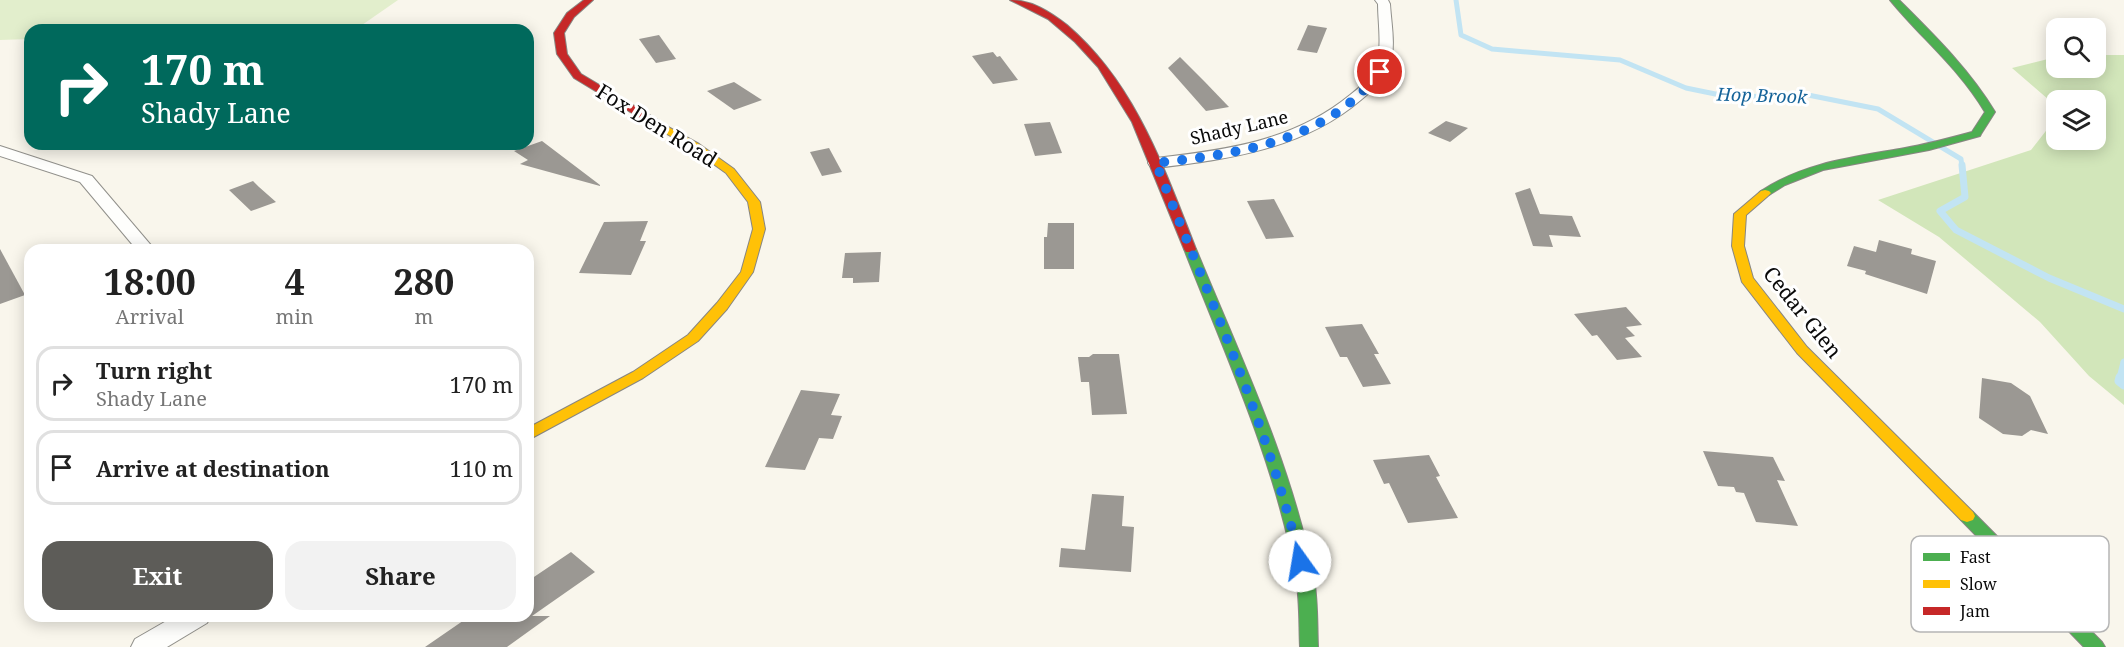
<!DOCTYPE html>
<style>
:root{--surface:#fff;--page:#f2f2f2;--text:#222;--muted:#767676;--line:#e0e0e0;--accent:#5d5c58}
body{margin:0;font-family:"Noto Serif",serif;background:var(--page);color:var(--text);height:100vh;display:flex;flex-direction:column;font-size:22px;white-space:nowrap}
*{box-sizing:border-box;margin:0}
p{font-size:20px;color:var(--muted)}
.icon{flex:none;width:33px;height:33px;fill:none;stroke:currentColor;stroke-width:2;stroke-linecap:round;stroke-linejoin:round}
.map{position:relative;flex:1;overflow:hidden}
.side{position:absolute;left:24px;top:244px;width:510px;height:378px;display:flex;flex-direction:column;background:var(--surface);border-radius:18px;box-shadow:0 3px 15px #0003}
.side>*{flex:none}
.banner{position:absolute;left:24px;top:24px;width:510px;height:126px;border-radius:18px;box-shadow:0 3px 15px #0003;background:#00695c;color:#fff;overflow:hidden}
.controls{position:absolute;left:2046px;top:18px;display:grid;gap:12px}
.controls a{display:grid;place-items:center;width:60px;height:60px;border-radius:12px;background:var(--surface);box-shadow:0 3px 15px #0003;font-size:30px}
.pin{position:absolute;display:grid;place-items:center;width:51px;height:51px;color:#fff;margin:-26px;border:3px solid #fff;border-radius:50%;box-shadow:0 2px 6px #0007}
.me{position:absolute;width:66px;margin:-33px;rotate:347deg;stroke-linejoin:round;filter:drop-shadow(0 0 4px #0008)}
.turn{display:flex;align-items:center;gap:21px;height:126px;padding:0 18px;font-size:27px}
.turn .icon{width:78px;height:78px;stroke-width:2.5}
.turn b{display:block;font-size:42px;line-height:51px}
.eta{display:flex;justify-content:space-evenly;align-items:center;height:102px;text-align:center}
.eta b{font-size:36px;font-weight:700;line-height:42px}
.primary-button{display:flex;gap:12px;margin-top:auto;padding:12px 18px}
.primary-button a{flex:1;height:69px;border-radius:18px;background:var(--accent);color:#fff;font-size:24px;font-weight:700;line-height:69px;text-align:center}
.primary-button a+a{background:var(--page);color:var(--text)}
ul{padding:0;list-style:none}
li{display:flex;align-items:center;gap:18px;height:75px;margin:0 12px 9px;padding:0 6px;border:3px solid var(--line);border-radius:18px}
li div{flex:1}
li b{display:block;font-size:22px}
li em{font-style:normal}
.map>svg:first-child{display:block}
.green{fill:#e2eecc}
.forest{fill:#d2e6ba}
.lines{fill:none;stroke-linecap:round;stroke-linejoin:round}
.stream-far2{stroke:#c2e4f3;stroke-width:5}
.stream-far1{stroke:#c2e4f3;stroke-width:7}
.stream{stroke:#c2e4f3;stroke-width:9}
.building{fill:#9b9893}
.street-casing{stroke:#91908b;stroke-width:2}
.fast-casing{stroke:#888682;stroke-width:2}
.slow-casing{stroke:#888682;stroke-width:2}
.jam-casing{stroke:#888682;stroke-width:2}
.street{fill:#fefefc;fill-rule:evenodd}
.fast{fill:#4caf50;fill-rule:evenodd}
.slow{fill:#ffc107;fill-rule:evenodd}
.jam{fill:#c62828;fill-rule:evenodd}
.route{stroke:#1a73e8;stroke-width:10;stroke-dasharray:0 18}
.labels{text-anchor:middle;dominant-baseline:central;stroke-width:6;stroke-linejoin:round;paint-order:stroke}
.far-water-label{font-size:18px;font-style:italic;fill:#156399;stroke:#fff}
.far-street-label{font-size:18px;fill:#090909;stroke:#fff}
.street-label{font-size:21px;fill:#090909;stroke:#fff}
.key{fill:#fff;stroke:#b5b5b5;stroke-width:1.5}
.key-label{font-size:16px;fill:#090909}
</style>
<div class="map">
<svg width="2124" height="647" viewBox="0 0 2124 647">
<rect width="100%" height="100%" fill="#f9f6ec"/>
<path class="green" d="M0,0H398L362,25L251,30H30V39L0,40Z"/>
<path class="forest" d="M2096,55H2124V405L2089,376L2040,322L1939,237L1878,200L2031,150L2056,118V140H2096V100H2056V106L2012,68L2056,57V68H2096Z"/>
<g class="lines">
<path class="stream-far2" d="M1456,0L1461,35L1492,49L1620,60L1686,88L1730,97L1808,95L1878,109L1961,159L1962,167"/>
<g class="stream-far1">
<path d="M1962,165L1965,197L1940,211L1956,230L2049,278L2124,309"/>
<path d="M2120,378L2124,362"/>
</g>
<path class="stream" d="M2120,377L2119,381L2124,385"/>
</g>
<g class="building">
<path d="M1308,25L1327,28L1317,53L1297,50Z"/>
<path d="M659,35L676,59L656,63L639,39Z"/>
<path d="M993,52L997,57L1000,56L1018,80L993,84L972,56Z"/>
<path d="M1180,57L1204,81L1229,107L1206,111L1168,68Z"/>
<path d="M734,82L762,100L734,110L707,91Z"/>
<path d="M1446,121L1468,128L1450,142L1428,133Z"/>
<path d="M1050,122L1062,153L1035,156L1024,124Z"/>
<path d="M542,141L600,185V186L520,164L528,160L514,151Z"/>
<path d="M829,148L842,172L822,176L810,152Z"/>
<path d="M253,181L259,187L276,202L251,211L229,190Z"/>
<path d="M1530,188L1540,214L1572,216L1581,237L1549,235L1553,247L1533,246L1515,193Z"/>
<path d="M1274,199L1294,237L1266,239L1247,201Z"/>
<path d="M648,221L640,241H646L631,275L579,273L604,222Z"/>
<path d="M1048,223H1074V269H1044V237H1047Z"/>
<path d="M1879,240L1912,249L1911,254L1936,261L1927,294L1865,274L1866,271L1847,266L1854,246L1876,252Z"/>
<path d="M0,249L25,295L0,304Z"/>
<path d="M881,252L879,282L853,283V278H842L845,253Z"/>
<path d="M1626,307L1642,325L1626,327L1635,336L1625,338L1642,357L1617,360L1597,335L1592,336L1574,314Z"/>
<path d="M1362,324L1379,354H1374L1391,384L1363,387L1347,357H1340L1325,327Z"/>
<path d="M1093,354H1119L1127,414L1092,415L1089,382H1081L1078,357H1089Z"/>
<path d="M1982,378L2011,383L2030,396L2048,434L2031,430L2022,436L2003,434L1979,418Z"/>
<path d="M801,390L840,394L831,415L842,416L833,439L819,438L805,470L765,467Z"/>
<path d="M1703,451L1773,457L1785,481L1777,480L1798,526L1756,522L1744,493L1736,492L1734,487L1718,486Z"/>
<path d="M1429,455L1440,476L1436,477L1458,518L1408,523L1389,483L1384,484L1373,460Z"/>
<path d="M1092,494L1124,496L1122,526L1134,527L1131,572L1059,567L1061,548L1085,550Z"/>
<path d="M571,552L595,572L532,616H550L507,647H425L470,616H528V581Z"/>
</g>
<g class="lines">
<g class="street-casing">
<g id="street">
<path d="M1375,0H1388L1390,4C1391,23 1396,45 1390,64C1386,78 1373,90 1362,99C1304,149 1230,159 1156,168L1150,166L1148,163L1150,160L1156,158C1226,150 1294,141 1350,95C1359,88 1370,79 1375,68C1383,48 1378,25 1378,4Z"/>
<path d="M0,146L92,176L155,250H137L80,182L0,156Z"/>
<path d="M175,616H211L207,623L167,647H131L135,639Z"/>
</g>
</g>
<g class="fast-casing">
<g id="fast">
<path d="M1890,0H1899C1934,35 1969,69 1995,112L1981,134L1980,136L1929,150L1823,170L1785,185L1769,195H1761L1759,193L1761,191C1805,162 1855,157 1905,148C1928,144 1950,138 1972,132L1985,112C1958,67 1922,39 1890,0Z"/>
<path d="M1190,245L1196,249C1240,356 1292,464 1314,579C1318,601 1317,624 1318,647H1300C1299,624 1300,601 1296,578C1276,464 1226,356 1184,249Z"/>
<path d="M1967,510L1973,512L2102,642L2105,647H2084L1961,520L1959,516L1961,512Z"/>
</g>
</g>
<g class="slow-casing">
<g id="slow">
<path d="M659,122L699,144L734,169L760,202L765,229L753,272L727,309L698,341L643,378L528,440V428L633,372L688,335L717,303L741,272L753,229L748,202L726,173L691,148L655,127V123Z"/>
<path d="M1765,190L1769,191L1771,193L1769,195L1746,215L1744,246L1753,278L1807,347L1973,512L1975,516L1973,520L1967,522L1961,520L1797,353L1742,282L1732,246L1734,214L1761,191Z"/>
</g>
</g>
<g class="jam-casing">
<g id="jam">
<path d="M584,0H593L574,17L564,33L567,54L581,74L663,123V127H655L574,78L557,54L554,33L567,13Z"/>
<path d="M1010,0C1032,0 1050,12 1067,25C1135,83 1164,168 1196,249L1194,252H1186L1184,249L1132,122L1098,67L1075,42L1048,19Z"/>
</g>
</g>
<use href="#street" class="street"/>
<use href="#fast" class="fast"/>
<use href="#slow" class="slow"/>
<use href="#jam" class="jam"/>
</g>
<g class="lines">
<path class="route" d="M1300,561C1268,424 1207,294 1156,163C1238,154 1326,142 1380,72"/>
</g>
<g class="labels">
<g class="far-water-label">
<text transform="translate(1762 95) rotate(2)">Hop Brook</text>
</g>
<g class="far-street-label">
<text transform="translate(1239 127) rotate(-13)">Shady Lane</text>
</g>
<g class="street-label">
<text transform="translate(657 125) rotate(32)">Fox Den Road</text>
<text transform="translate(1803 312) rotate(51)">Cedar Glen</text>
</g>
</g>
<rect x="1911" y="536" width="198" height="96" rx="9" class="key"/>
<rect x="1923" y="553" width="27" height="8" fill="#4caf50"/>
<rect x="1923" y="580" width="27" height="8" fill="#ffc107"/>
<rect x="1923" y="607" width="27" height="8" fill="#c62828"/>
<g class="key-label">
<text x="1960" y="563">Fast</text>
<text x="1960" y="590">Slow</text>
<text x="1960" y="617">Jam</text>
</g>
</svg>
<div class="controls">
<a><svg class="icon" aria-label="search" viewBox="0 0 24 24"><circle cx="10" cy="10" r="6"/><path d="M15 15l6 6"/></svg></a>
<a><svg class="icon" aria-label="layers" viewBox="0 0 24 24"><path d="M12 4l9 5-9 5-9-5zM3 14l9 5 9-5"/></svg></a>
</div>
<div class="pin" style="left:1380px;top:72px;background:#d93025"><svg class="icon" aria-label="arrive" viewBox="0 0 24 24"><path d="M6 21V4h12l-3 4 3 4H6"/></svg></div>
<svg class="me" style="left:1300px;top:561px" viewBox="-20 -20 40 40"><circle r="19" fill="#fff"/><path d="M0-13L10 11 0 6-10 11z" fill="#1a73e8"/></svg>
<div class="banner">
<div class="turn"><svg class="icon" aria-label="right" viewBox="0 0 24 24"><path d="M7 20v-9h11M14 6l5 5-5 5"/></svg><div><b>170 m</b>Shady Lane</div></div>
</div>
<section class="side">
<div class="eta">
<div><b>18:00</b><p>Arrival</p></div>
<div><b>4</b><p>min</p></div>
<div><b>280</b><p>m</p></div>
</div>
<ul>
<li><svg class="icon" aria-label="right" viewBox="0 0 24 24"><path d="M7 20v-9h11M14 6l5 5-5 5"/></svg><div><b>Turn right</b><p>Shady Lane</p></div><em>170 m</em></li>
<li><svg class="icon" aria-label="arrive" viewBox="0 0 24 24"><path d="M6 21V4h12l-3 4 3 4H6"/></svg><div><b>Arrive at destination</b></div><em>110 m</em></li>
</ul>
<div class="primary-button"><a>Exit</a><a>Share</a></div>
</section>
</div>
